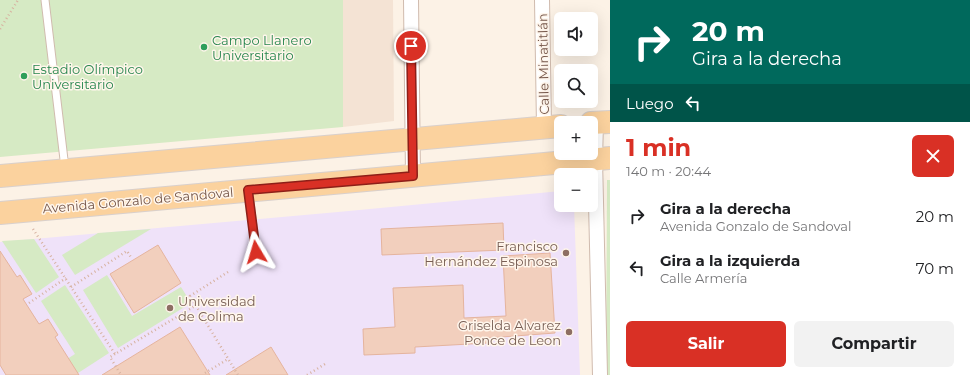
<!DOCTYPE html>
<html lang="es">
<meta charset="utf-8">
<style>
:root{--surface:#fff;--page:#f2f2f2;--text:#202124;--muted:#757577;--accent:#d93025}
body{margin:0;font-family:Montserrat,sans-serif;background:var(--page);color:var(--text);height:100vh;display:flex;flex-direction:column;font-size:15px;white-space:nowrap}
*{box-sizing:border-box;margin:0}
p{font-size:13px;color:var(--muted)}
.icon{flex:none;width:22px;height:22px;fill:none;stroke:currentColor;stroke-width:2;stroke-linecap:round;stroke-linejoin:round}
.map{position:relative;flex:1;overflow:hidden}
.panel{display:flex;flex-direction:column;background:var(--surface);width:360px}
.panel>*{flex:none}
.top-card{background:#00695c;color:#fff;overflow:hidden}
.controls{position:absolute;left:554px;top:12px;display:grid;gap:8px}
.controls a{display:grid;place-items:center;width:44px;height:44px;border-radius:6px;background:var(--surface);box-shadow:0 4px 16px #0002;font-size:20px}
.pin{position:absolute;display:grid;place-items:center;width:34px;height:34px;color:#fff;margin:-17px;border:2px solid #fff;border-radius:50%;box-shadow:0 1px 4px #0007}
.me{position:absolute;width:44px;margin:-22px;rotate:353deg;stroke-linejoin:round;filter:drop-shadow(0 0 3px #0008)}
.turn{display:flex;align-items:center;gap:14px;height:84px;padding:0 16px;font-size:18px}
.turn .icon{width:52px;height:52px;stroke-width:2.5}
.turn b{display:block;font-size:28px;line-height:34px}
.then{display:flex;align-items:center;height:38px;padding:0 16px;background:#0003;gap:8px;font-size:15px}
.round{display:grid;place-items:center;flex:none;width:42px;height:42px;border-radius:6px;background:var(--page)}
.overview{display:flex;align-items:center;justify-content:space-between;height:68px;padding:0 16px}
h1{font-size:24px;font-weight:700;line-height:30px;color:var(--accent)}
.button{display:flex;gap:8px;margin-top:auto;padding:8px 16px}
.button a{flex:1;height:46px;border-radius:6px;background:var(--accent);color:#fff;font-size:16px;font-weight:700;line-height:46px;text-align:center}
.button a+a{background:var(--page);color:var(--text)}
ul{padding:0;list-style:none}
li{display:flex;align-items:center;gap:12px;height:52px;padding:0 16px}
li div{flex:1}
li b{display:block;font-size:15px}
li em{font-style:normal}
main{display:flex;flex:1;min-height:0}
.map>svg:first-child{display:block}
.residential{fill:#f4e3d4}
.education{fill:#efe2f9}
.green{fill:#d6eac4}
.building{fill:#f2cfbd;stroke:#e5b49e}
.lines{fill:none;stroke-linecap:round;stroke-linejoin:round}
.service-casing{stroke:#d0bbae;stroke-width:9}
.minor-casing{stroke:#d0bbae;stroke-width:16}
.primary-casing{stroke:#d9d0cc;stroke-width:24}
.path{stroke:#d7b2a0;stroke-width:2.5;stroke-dasharray:1 3;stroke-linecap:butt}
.service{stroke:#fff;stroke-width:7}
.minor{stroke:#fff;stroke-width:14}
.primary{stroke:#fbd29e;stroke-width:22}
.route-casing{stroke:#8d1f18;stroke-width:10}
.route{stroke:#d93025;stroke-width:7}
.leisure-dot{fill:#2e9e5b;stroke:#fff6ec;stroke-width:1.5}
.education-dot{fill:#8d6e63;stroke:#fff6ec;stroke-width:1.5}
.labels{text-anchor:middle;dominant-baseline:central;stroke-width:3;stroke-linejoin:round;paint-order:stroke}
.leisure-label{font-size:13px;fill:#27864d;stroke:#fff6ec;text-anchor:start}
.street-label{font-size:13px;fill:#76574a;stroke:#fff6ec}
.education-label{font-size:13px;fill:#785e54;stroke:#fff6ec;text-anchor:end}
</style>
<main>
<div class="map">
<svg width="610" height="375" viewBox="0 0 610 375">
<rect width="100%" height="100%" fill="#fcf2e6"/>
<path class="residential" d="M343,0H393L394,121L343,127Z"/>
<path class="education" d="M561,191V205H574L580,375H0V242L338,212Z"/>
<g class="green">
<path d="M0,0H343V127L0,157Z"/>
<path d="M607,180H610V375H606Z"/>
<path d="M151,229L75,275L62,255L98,233Z"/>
<path d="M34,239L59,277L36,293L2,241Z"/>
<path d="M107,275L132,316L181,287L191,303L118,348L83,290Z"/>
<path d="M65,285L109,353L75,375H42L75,354L41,301Z"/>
</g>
<g class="building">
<path d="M503,223L504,250L382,255L381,229Z"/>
<path d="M158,245L181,283L134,313L110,274Z"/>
<path d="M0,251L17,277L20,275L32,294L23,299L39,324L48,319L58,335L55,337L79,375H6L0,365Z"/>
<path d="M550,253L555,333L488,338V343L415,347V353L364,355L363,329L395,327L393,288L463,285L464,318L506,316L503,256Z"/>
<path d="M180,327L210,375H102Z"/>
<path d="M271,347L288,375H226Z"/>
</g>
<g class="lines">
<g class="service-casing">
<g id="service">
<path d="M45,0L65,168"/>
<path d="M249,193L256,252"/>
</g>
</g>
<g class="minor-casing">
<g id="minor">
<path d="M411,0L413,176"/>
<path d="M542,0L544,127"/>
<path d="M596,123L595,159L600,375"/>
</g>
</g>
<g class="primary-casing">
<g id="primary">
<path d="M591,123L610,122"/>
<path d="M0,176L561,126"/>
<path d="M0,213L610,158"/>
</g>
</g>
<g class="path">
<path d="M0,29L18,0"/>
<path d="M33,229L115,354L195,306"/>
<path d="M228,272L190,296L238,375"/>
<path d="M71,287L127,251L132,259"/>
<path d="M29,303L66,278"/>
<path d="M115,354L110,357L121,375"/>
<path d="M205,373L228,359"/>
<path d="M307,375L325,364"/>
</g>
<use href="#service" class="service"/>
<use href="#minor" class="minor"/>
<use href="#primary" class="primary"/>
</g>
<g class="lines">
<g class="route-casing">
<path id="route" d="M256,252L248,190L413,176L411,46"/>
</g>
<use href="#route" class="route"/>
</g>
<g class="leisure-dot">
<circle cx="204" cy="47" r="4"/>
<circle cx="24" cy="76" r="4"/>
</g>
<g class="education-dot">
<circle cx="566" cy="253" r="4"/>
<circle cx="170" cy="308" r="4"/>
<circle cx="569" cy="332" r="4"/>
</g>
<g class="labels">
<g class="leisure-label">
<text x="212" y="40">Campo Llanero<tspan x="212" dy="15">Universitario</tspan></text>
<text x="32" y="69">Estadio Olímpico<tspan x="32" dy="15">Universitario</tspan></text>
</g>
<g class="street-label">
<text transform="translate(543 64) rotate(-91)">Calle Minatitlán</text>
<text transform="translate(138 200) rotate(-5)">Avenida Gonzalo de Sandoval</text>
</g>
<g class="education-label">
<text x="558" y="246">Francisco<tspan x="558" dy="15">Hernández Espinosa</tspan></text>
<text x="178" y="301" text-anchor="start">Universidad<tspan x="178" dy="15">de Colima</tspan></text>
<text x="561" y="325">Griselda Alvarez<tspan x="561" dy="15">Ponce de Leon</tspan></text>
</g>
</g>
</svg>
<div class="controls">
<a><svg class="icon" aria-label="sound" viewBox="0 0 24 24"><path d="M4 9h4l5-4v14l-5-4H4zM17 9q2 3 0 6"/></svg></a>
<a><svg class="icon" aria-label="search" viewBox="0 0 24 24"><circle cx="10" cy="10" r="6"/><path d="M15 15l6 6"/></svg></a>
<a>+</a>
<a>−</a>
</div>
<div class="pin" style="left:411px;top:46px;background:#d93025"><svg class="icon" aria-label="arrive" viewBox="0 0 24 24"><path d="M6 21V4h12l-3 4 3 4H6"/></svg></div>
<svg class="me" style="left:256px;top:252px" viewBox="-20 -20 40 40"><path d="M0-17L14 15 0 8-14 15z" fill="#d93025" stroke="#fff" stroke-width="4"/></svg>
</div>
<section class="panel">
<div class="top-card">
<div class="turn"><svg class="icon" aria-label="right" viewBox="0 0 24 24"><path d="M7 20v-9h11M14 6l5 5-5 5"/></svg><div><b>20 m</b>Gira a la derecha</div></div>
<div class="then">Luego<svg class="icon" aria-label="left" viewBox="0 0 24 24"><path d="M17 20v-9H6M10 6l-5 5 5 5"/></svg></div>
</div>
<div class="overview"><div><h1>1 min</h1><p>140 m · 20:44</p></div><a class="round" style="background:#d93025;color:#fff"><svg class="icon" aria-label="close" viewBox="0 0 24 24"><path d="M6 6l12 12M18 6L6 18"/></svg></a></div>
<ul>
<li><svg class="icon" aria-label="right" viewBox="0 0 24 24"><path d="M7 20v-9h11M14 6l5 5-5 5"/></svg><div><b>Gira a la derecha</b><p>Avenida Gonzalo de Sandoval</p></div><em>20 m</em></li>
<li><svg class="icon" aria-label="left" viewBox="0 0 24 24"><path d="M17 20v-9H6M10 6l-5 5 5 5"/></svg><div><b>Gira a la izquierda</b><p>Calle Armería</p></div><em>70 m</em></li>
</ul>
<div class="button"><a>Salir</a><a>Compartir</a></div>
</section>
</main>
